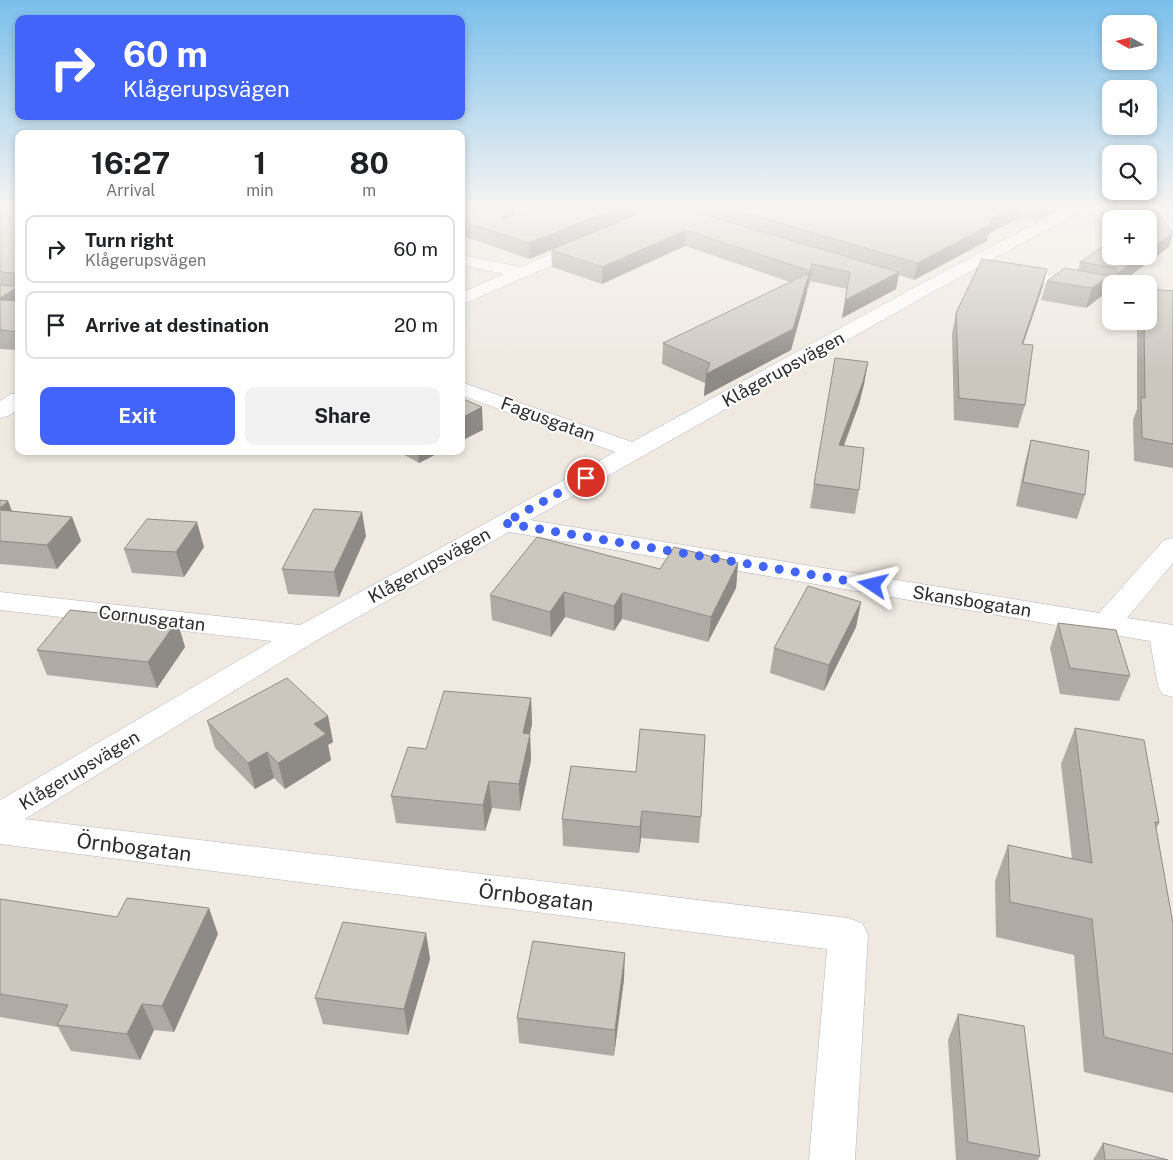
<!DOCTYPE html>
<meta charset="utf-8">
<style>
:root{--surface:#fff;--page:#f2f2f2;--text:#202124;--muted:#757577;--line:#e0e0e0;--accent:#4264fb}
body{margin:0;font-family:"Public Sans",sans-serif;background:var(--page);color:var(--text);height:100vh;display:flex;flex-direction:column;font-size:19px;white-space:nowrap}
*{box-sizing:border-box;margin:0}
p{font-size:16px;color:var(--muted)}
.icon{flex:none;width:28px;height:28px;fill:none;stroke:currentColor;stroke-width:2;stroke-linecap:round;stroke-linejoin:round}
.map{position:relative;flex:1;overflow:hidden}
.drawer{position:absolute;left:15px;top:130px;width:450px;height:325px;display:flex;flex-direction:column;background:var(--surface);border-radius:10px;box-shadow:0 2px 8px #0003}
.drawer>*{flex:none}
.top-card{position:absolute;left:15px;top:15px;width:450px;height:105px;border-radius:10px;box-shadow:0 2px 8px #0003;background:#4264fb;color:#fff;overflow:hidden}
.needle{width:32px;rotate:278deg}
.controls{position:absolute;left:1102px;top:15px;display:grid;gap:10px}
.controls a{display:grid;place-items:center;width:55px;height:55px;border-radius:10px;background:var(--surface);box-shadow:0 2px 8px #0003;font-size:25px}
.pin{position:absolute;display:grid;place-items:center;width:42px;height:42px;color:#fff;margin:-21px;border:2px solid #fff;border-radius:50%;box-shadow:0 1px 5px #0007}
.me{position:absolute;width:55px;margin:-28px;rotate:280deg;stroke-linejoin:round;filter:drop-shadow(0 0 4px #0008)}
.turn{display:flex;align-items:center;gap:18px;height:105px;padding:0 25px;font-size:22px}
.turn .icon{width:65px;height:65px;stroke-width:2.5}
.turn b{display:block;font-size:35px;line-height:42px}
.eta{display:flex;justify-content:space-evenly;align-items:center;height:85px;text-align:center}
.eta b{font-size:30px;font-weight:700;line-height:35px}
.primary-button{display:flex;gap:10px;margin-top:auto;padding:10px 25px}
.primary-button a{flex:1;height:58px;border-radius:10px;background:var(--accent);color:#fff;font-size:20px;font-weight:700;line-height:58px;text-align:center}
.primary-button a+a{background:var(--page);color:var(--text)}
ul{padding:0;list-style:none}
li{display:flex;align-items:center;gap:15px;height:68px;margin:0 10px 8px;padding:0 15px;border:2px solid var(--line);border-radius:10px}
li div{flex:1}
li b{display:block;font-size:19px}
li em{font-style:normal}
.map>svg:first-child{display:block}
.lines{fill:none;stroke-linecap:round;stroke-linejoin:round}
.minor-casing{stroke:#b4b7c1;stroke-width:1}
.minor{fill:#fff;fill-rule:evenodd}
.wall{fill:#afaba4}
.shaded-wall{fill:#8e8b86}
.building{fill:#cbc7bf;stroke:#8e8b86}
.route{stroke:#4264fb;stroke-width:9;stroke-dasharray:0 16.2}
.labels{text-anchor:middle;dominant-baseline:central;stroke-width:4;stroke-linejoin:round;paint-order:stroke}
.street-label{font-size:18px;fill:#2e2e2e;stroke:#fff}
.near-street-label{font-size:21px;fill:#2e2e2e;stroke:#fff}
</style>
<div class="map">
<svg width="1173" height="1160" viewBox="0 0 1173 1160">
<rect width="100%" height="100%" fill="#efe9e1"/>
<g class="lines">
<g class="minor-casing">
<g id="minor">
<path d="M1063,209H1082L1079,212L929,294L530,520L1099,613L1164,540L1173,538V563L1127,618L1173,625V697L1162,694L1158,686L1150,641L509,532L314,642L25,819L848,918L862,923L868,935L855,1160H809L827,949L0,844V800L272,641L0,610V592L300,625L615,452L461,395V382L632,442L917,286Z"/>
<path d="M586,239L592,240L594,244L592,248L461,305V293L504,274L461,265V255L521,267Z"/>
<path d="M1009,263L1050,274L1111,285V295L1048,284L1003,272L1000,268L1003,264Z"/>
<path d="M19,393V409L8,416L0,418V401L11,394Z"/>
</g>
</g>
<use href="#minor" class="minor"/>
</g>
<g class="wall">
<path d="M0,209H19V350L0,349Z"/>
<path d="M461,209H515L512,216L529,209H1053L1052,213L1037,220L1017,219L988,234L987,241L914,280L899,275L896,289L842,318L847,289L810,281L808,288H807L791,350L704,396L705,383L662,364L663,343L790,282L685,246L602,284L552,267L551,250L611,225L529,259L465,237Z"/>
<path d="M1169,247L1119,284H1112L1107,282L1103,295L1086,308L1041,300L1047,281L1078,271L1080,262Z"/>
<path d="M1047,269L1042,289L1023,344L1025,405L1018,428L954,420L952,334L956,313Z"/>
<path d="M1173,291V468L1134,461L1133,420L1137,409V321H1149Z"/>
<path d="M868,362L864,384L859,404L844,446L859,490L855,514L810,508L814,484Z"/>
<path d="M1031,440L1085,495L1077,519L1016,506L1025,463Z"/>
<path d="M397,451H442L419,463Z"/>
<path d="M0,500L8,501L12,511L72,517L81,541L57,569L0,564Z"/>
<path d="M366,536L339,597L288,594L282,569Z"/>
<path d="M204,547L184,577L132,573L124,549Z"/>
<path d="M738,563L736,588L708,642L622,619L614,631L565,617L551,637L492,620L490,595L660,569Z"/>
<path d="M861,602L856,627L824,691L770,673L774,648Z"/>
<path d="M177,621L185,647L157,688L47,675L37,650Z"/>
<path d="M1058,623L1130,676L1119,701L1060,694L1050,648Z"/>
<path d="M531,698L532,724L530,734L531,760L520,811L492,808L485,831L396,823L391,796L426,749Z"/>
<path d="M328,716L333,742L328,745L331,760L285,789L274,778L255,789L215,748L207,721Z"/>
<path d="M1075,728L1159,823L1156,829L1173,924V1093L1084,1072L1074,955L996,937L995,881L1008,845L1072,859L1061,764Z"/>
<path d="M571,766L701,817L699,843L641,838L639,853L563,846L562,819Z"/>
<path d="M0,899L218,934L174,1032L154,1030L140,1060L71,1051L58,1027L0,1017Z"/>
<path d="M426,933L430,959L408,1035L323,1024L315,998Z"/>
<path d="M624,979L614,1056L519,1043L517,1018Z"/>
<path d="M958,1014L1040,1156L1038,1160H956L948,1040Z"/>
<path d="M1103,1143L1168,1160H1093Z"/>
</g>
<g class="shaded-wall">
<path d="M507,209H515L502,235V220Z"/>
<path d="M613,209H650L529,259V243Z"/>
<path d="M1010,209H1020L1017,219L988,234L987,241L914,280L917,263L990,219Z"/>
<path d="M1040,209H1053L1052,213L1037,220Z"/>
<path d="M464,222L465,237L461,240V223Z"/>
<path d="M686,230L685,246L602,284V267Z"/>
<path d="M1173,233L1169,247L1119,284H1114L1118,273L1140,256H1149V250Z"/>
<path d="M812,264L810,281L808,288L810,271Z"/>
<path d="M1047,269L1042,289L1016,365L1022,344Z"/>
<path d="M899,272L896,289L842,318L845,300Z"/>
<path d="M809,273L807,293L791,350L704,396L706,374Z"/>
<path d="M1109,276L1103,295L1086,308L1092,288Z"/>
<path d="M19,286V308L0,305V298Z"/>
<path d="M868,362L864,384L859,404L835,468L839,445Z"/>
<path d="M482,407L483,430L461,441V418Z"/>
<path d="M418,451H442L419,463Z"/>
<path d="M8,501L17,525L0,515V508Z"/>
<path d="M362,512L366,536L339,597L334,572Z"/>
<path d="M72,517L81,541L57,569L47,545Z"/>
<path d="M197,522L204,547L184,577L176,552Z"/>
<path d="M738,563L736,588L708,642L711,617Z"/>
<path d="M564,592L565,617L551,637L550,612Z"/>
<path d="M622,593V619L614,631V606Z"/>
<path d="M861,602L856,627L824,691L829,665Z"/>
<path d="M177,621L185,647L157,688L148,662Z"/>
<path d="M531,698L532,724L524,759L523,733Z"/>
<path d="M328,716L333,742L328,745L331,760L285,789L278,763L314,724Z"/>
<path d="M530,734L531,760L520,811L519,784Z"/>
<path d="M267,752L274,778L255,789L248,763Z"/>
<path d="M489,781L492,808L485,831L483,805Z"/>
<path d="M642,811L641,838L639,853L640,827Z"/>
<path d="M209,908L218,934L174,1032L162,1006Z"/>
<path d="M426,933L430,959L408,1035L404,1009Z"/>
<path d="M625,953L624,979L614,1056L615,1030Z"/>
<path d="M142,1004L154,1030L140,1060L127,1034Z"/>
</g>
<g class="building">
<path d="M0,209H19V286L0,298V285L14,286V273L0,272Z"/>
<path d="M461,209H507L502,220L529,209H613L529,243L464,222L461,223Z"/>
<path d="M649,209H685L899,272L845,300L850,272L812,264L810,271L686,230L602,267L551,250Z"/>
<path d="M732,209H1010L990,219V225L917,263Z"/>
<path d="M1157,211L1173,233L1149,250V219H1145Z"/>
<path d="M1111,241V256H1140L1118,273L1116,268L1080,262Z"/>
<path d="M982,259L1047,269L1022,344L1033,345L1025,405L959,398L956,313Z"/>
<path d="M1065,268L1109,276L1092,288L1047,281Z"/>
<path d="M809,273L793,329L706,374L710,363L663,343Z"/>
<path d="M1149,289L1173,291V444L1142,438L1141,397L1145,398L1144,321H1149Z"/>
<path d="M0,300L19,301V332L0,330Z"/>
<path d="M835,358L868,362L863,382L839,445L864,448L859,490L814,484Z"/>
<path d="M461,398L482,407L461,418Z"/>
<path d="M1031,440L1089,451L1085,495L1023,482Z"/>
<path d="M0,500L8,501L0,508Z"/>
<path d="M314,509L362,512L334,572L282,569Z"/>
<path d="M0,510L72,517L47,545L0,541Z"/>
<path d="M147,519L197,522L176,552L124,549Z"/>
<path d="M537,537L660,569L674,547L738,563L711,617L622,593L614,606L564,592L550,612L490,595Z"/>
<path d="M808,586L861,602L829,665L774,648Z"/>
<path d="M70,610L177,621L148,662L37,650Z"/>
<path d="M1058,623L1116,630L1130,676L1070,668Z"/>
<path d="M287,678L328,716L314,724L326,734L278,763L267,752L248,763L207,721Z"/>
<path d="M444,691L531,698L523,733L530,734L519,784L489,781L483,805L391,796L408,747L426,749Z"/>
<path d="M1075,728L1144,740L1159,823L1155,822L1173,924V1054L1104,1037L1092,919L1010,902L1008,845L1092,863Z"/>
<path d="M640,729L705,735L701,817L642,811L640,827L562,819L571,766L636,772Z"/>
<path d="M127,898L209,908L162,1006L142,1004L127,1034L57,1025L68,1005L0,994V899L117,917Z"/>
<path d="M343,922L426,933L404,1009L315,998Z"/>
<path d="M533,941L625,953L615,1030L517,1018Z"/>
<path d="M958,1014L1024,1026L1040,1156L968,1142Z"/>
<path d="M1103,1143L1168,1160H1105Z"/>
</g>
<linearGradient id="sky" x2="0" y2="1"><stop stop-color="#7abfeb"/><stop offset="0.56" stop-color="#f8f5f2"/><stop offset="1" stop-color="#f8f5f2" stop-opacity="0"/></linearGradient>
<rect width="1173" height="371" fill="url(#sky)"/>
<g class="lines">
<path class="route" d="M586,478L504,523L873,585"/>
</g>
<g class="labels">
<g class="street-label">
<text transform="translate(783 369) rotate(-29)">Klågerupsvägen</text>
<text transform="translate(548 419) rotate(20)">Fagusgatan</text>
<text transform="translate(429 565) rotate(-29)">Klågerupsvägen</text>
<text transform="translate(972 601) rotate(9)">Skansbogatan</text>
<text transform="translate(152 618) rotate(7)">Cornusgatan</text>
<text transform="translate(79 770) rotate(-31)">Klågerupsvägen</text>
</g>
<g class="near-street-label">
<text transform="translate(134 847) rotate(7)">Örnbogatan</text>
<text transform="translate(536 897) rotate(7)">Örnbogatan</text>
</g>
</g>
</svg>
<div class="controls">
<a><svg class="needle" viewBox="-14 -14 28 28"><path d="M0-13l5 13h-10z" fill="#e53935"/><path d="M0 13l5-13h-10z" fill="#757577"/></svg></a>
<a><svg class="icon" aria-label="sound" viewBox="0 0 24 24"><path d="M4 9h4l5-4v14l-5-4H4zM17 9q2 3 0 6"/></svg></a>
<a><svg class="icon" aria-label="search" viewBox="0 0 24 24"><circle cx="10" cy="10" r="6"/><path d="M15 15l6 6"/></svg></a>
<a>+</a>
<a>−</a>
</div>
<div class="pin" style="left:586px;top:478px;background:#d93025"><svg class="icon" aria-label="arrive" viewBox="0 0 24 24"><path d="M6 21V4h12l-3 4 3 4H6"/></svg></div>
<svg class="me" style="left:873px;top:585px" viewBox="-20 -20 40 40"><path d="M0-17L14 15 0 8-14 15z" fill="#4264fb" stroke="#fff" stroke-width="4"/></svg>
<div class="top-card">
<div class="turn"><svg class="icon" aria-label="right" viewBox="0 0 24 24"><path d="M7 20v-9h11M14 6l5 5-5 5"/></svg><div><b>60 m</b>Klågerupsvägen</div></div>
</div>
<section class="drawer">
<div class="eta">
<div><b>16:27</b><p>Arrival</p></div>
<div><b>1</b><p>min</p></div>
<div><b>80</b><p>m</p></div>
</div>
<ul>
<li><svg class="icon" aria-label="right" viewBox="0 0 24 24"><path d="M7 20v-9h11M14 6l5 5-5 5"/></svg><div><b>Turn right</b><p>Klågerupsvägen</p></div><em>60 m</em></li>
<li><svg class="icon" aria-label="arrive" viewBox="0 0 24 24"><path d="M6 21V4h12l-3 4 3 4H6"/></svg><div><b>Arrive at destination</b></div><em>20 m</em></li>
</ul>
<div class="primary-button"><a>Exit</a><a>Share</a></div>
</section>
</div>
